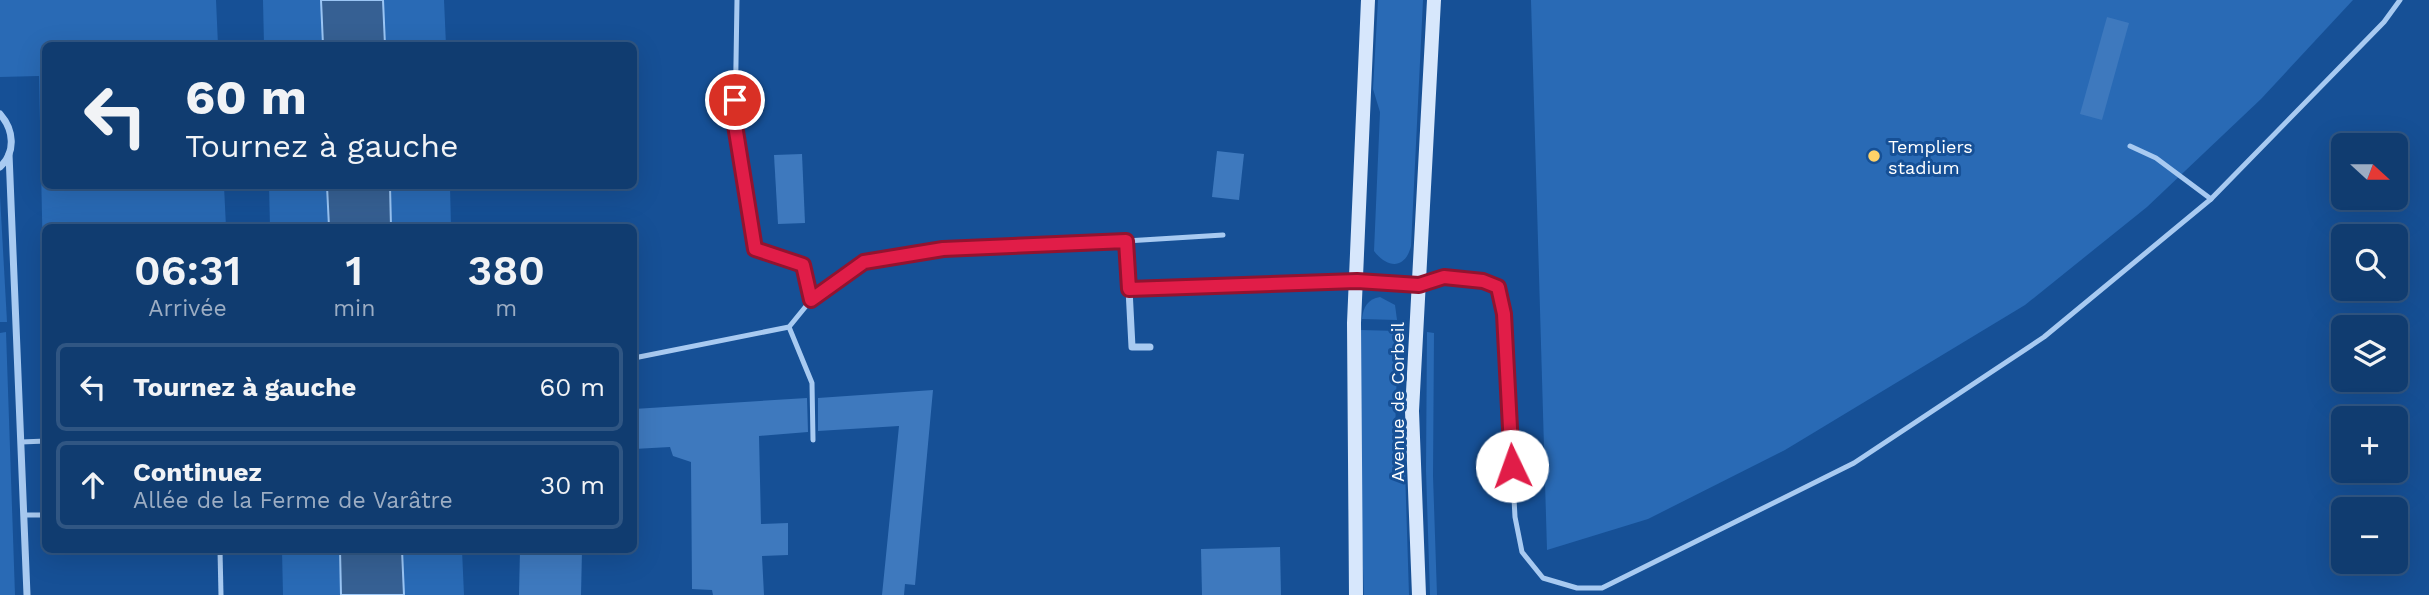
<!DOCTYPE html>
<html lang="fr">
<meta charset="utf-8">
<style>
:root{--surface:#103c70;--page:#1e4778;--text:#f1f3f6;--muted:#9cadc3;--line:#305683}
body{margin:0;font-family:"Work Sans",sans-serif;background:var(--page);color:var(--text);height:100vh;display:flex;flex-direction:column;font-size:26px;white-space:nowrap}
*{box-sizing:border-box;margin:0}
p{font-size:23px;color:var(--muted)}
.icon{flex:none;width:38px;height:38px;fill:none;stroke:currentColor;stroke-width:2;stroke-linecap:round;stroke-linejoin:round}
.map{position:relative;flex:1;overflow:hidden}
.details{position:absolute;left:42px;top:224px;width:595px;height:329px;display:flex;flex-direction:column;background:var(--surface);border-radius:10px;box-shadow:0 7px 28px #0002,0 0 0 2px var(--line)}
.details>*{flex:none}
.banner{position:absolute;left:42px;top:42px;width:595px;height:147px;border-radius:10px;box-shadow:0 7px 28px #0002,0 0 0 2px var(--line);background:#103c70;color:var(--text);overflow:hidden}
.needle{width:46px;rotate:111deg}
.controls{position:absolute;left:2331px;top:133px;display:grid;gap:14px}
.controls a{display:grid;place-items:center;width:77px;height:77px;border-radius:10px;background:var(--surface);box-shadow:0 7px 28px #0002,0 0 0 2px var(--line);font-size:35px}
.pin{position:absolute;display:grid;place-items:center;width:60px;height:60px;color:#fff;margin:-30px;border:4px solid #fff;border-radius:50%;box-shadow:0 2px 7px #0007}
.me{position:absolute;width:77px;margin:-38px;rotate:357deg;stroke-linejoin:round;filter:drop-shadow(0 0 5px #0008)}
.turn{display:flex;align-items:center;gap:24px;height:147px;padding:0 28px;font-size:32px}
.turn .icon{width:91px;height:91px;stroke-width:2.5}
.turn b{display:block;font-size:49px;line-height:60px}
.eta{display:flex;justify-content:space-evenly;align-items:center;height:119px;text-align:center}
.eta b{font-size:42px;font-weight:600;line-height:49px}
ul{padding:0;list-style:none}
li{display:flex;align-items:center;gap:21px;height:88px;margin:0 14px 10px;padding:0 14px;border:4px solid var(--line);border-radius:10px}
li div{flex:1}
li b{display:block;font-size:26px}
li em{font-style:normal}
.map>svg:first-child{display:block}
.green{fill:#296ab5}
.water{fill:#366093;stroke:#9ac5f4;stroke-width:2}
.building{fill:#3e79be}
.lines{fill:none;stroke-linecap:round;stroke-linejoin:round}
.service{stroke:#a8caf1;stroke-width:5}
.minor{stroke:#a8caf1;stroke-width:7}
.secondary{stroke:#d7e7fc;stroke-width:14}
.route-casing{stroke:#92132f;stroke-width:18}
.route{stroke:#e11d48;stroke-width:12}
.poi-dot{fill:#ffd268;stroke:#165096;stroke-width:2.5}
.labels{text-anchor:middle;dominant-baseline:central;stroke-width:6;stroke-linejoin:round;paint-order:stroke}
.poi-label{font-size:18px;fill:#fff;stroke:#165096;text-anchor:start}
.street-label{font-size:18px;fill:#fff;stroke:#165096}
</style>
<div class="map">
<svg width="2429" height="595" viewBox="0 0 2429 595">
<rect width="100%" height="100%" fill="#165096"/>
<g class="green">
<path d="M0,0H216L218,45L46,46V186H224L226,227L46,228L45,354L39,76L0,77Z"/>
<path d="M263,0H321L323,45H264Z"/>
<path d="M383,0H444L446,45H385Z"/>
<path d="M1378,0H1423L1411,246C1405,270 1387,268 1374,251L1380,112L1373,89Z"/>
<path d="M1531,0H2353L2261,99L2147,207L2025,305L1785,450L1648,519L1547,550Z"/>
<path d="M269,186H327L329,227H270Z"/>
<path d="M390,186H450L451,227H391Z"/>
<path d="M0,196L7,322H0Z"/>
<path d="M1380,297L1395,305L1397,320L1362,319C1363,307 1368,299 1380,297Z"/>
<path d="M1360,330L1398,331L1395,435L1405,469L1409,595H1364L1360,488Z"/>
<path d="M6,332L15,595H0V333Z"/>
<path d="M1427,332L1434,333L1433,476L1437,595H1430L1426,470Z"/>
<path d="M282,550H340L341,595H283Z"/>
<path d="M402,550H462L464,595H404Z"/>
</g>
<g class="water">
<path d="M321,0H383L385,45H323Z"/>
<path d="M327,186H390L391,227H329Z"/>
<path d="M340,550H402L404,595H341Z"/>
</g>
<g class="building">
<path d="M2107,17L2129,23L2102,120L2080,114Z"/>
<path d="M1217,151L1244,154L1239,200L1212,197Z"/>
<path d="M802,154L805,223L778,224L774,155Z"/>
<path d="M933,390L915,585L905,584L904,595H882L899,426L818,431V398Z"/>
<path d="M807,398L808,432L759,436L761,524L788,523V555L762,556L764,595H713L712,590L692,589L691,462L673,456L670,447L634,449V409Z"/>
<path d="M1280,547L1281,595H1202L1201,549Z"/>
<path d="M520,550H582L581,595H519Z"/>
</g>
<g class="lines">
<g class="service">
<path d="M2211,199L2384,22L2400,0"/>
<path d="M1126,241L1223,235"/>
<path d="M1420,284C1447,277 1472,276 1498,287L1504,314L1515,517L1522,552L1543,578L1577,588H1602L1854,463L2044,337L2211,199L2156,158L2130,146"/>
<path d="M789,327L812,383L813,440"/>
<path d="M634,358L789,327L811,300L803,265L756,249L735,125L737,0"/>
<path d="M21,442L46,441"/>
<path d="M24,515H46"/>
<path d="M220,550L221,595"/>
</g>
<g class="minor">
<path d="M0,114C14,130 16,152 0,167"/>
<path d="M9,154L27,595"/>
<path d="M1129,289L1132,347H1150"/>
<path d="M811,300L864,262L943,249L1126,241L1129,289L1357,281L1418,285"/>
</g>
<g class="secondary">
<path d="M1356,595L1354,323L1368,0"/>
<path d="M1419,595L1412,411L1434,0"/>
</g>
</g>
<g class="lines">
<g class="route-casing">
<path id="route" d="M735,100V125L755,249L803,265L811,300L864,262L943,249L1126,241L1129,289L1357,281L1419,285L1444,277L1483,281L1498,287L1504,314L1512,466"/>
</g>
<use href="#route" class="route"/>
</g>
<circle class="poi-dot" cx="1874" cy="156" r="7"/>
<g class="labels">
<g class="poi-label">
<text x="1888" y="146">Templiers<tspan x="1888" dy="21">stadium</tspan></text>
</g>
<g class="street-label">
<text transform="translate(1397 402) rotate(-90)">Avenue de Corbeil</text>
</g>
</g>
</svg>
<div class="controls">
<a><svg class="needle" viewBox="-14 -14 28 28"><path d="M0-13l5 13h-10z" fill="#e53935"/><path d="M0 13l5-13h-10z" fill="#9cadc3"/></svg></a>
<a><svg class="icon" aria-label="search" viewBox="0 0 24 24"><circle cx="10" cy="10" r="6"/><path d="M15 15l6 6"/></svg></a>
<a><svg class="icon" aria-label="layers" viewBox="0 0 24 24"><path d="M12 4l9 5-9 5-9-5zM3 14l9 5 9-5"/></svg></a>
<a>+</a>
<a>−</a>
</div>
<div class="pin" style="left:735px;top:100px;background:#d93025"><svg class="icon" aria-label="arrive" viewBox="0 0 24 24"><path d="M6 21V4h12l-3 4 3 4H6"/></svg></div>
<svg class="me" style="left:1512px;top:466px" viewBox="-20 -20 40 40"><circle r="19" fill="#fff"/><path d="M0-13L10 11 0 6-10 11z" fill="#e11d48"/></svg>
<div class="banner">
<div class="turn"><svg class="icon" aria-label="left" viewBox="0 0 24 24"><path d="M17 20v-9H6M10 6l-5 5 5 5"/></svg><div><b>60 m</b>Tournez à gauche</div></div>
</div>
<section class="details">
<div class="eta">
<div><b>06:31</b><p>Arrivée</p></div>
<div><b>1</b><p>min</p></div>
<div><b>380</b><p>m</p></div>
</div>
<ul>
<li><svg class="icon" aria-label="left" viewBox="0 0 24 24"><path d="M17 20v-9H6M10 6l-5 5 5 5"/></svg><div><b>Tournez à gauche</b></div><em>60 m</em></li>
<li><svg class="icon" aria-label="ahead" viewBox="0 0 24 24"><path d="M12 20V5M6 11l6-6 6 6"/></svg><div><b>Continuez</b><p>Allée de la Ferme de Varâtre</p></div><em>30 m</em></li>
</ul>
</section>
</div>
